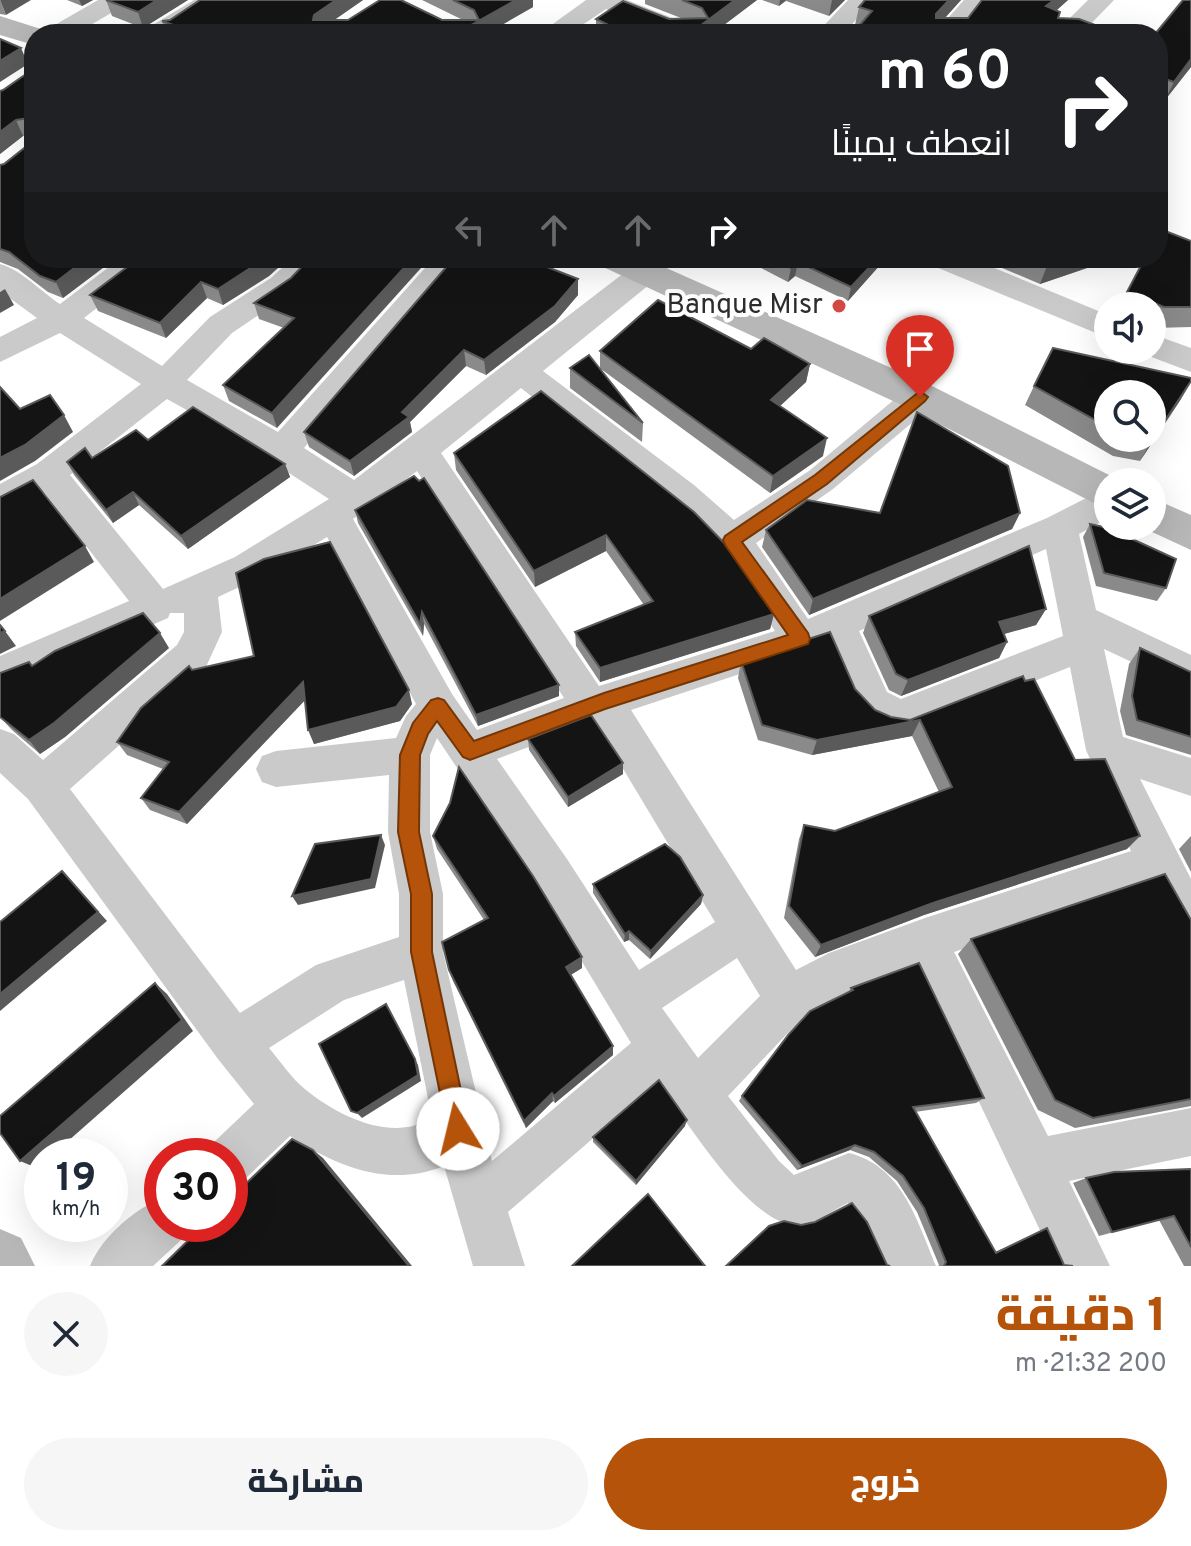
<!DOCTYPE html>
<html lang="ar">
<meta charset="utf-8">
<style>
:root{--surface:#fff;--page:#f6f6f7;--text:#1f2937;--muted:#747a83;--accent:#b45309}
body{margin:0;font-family:Overpass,Cairo,sans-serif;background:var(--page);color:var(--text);direction:rtl;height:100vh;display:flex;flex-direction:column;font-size:30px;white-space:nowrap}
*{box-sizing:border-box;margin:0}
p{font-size:26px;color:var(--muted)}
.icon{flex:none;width:44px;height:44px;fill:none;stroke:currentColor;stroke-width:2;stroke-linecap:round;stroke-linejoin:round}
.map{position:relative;height:1266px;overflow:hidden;direction:ltr}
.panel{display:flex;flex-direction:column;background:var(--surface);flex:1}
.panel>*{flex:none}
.hud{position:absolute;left:24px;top:24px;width:1144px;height:244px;border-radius:32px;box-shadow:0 8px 32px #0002;direction:rtl;background:#202124;color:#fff;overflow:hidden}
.controls{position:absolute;left:1094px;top:292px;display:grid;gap:16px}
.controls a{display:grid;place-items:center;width:72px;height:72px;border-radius:50%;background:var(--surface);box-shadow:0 8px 32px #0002;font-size:40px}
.speed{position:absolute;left:24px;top:1138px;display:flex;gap:16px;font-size:40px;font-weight:700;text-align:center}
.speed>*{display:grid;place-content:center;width:104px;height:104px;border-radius:50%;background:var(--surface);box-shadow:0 8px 32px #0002;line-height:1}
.speed small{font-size:20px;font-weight:400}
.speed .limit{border:12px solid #d22;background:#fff;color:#111}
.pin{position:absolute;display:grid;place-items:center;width:68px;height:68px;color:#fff;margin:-82px -34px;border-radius:50% 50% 50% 0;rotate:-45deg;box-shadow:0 0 8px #0007}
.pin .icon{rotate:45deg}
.me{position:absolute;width:88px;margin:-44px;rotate:351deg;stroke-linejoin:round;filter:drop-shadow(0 0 6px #0008)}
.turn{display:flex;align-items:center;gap:28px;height:168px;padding:0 24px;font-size:36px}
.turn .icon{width:104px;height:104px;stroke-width:2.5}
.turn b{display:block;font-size:56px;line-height:68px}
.lanes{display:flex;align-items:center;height:76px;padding:0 24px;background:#0003;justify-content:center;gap:40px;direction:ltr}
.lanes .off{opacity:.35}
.round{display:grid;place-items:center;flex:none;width:84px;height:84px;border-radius:42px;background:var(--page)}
.summary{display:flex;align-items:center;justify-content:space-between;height:136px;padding:0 24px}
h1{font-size:48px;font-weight:800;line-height:60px;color:var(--accent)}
.button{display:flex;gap:16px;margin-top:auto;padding:16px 24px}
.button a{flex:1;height:92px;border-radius:48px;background:var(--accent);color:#fff;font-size:32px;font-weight:800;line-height:92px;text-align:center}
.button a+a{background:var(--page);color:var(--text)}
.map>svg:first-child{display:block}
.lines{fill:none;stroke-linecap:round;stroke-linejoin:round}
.street{fill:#cacaca;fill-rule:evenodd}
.secondary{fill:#b7b7b7;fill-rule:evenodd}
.wall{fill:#8a8a8a;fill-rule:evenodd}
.shaded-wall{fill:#5a5a5a}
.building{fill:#141414;stroke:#5a5a5a;stroke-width:2}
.route{fill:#b45309;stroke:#753606;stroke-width:2}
.poi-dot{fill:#d24842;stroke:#fff;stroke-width:3}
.labels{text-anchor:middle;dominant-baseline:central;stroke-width:8;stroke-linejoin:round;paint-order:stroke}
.poi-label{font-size:28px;fill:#2d2d2d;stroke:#fff;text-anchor:end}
</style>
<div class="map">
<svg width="1191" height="1266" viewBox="0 0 1191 1266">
<rect width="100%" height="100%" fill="#fff"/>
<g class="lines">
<g class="street">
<path d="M98,0H128L125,5L75,34H44L48,29Z"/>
<path d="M194,0H224L173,34H142L146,29Z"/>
<path d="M586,0H627L700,29L704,34H669L606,9L569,34H539Z"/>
<path d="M848,0H874L843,34H816Z"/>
<path d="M964,0H989L961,34H934Z"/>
<path d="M1088,0H1114L1081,34H1054Z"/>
<path d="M121,258H156L152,265L84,318L162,366L210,317L271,278L293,258H326L293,292L232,333L187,380L278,432L434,258H466L304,448L354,480L633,266L644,263L655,266L659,273L655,280L543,371L694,485L734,520L809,471L908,388L920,385L932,388L937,397L932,406L833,489L756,543L808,619L1047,518L1108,487V518L1079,534L1096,610L1191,655V690L1104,649L1123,737L1191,758V796L1140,779L1191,879V942L1175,936L1148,887L954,952L1048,1136L1191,1108V1156L1069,1181L1110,1266H1057L915,967L842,994L804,1016L728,1096L779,1161L794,1175L849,1153C902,1166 917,1220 936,1266H884L864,1224L848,1203C832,1210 815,1225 797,1225C750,1226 685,1118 658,1082L508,1212L525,1266H473L444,1166C389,1188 337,1167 290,1136L247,1177L230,1185V1156H207L213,1143L254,1104L218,1059L28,799L0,773V729L14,734L43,760L177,645L184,632V613H170L168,618L0,691V656L129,601L44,492L0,515V484L37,464L141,384L60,333L0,362V337L37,318L0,291V264C22,270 41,292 60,304ZM521,388L694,526L728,561L775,631L599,686L441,453ZM167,399L226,432L329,499L235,557L163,589L70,475ZM417,471L564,698L477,730L452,694L353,519ZM327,537L416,704L406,716L396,738L276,751L262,756L256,769L262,782L276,787L389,775L388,832L399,894V937L316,965L240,1013L70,789L205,669L222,632L218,597L261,577ZM1046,549L1063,636L901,699L887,692L859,631ZM827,645C845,686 850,730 902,733L1070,667L1086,750L1131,851L925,918L829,953L796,970L631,710ZM595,722L715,922L639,970L567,859L497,759ZM437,738L537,887L631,1043L492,1161L443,952V894L430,832V755ZM737,958L760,996L698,1058L662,1008ZM404,980L432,1118C392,1143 338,1116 306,1090C292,1079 280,1061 269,1048L344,1000Z"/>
<path d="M927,258H970L1108,315V338L931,265Z"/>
<path d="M1152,334L1191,348V372L1141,353L1139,350H1152Z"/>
<path d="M162,1198V1224H187L180,1241L153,1266H90C102,1237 133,1210 162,1198Z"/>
</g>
<g class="secondary">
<path d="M0,16L44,30L47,34H34V45L0,35Z"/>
<path d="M596,258H644L934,387L1123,482H1108V508L1094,503L906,407L601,266Z"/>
<path d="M1152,498L1191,515V550L1139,526H1152Z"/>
<path d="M0,1229L21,1238L35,1266H0Z"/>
</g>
</g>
<g class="wall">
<path d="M0,0L6,15L0,14Z"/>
<path d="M67,0H93L82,6Z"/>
<path d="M106,0H188L143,28L112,16Z"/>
<path d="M200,0H363L334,20H463L422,0H533V7L486,34H166L162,21L170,20Z"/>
<path d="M645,0H757L712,34H596V19L681,18L645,4Z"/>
<path d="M762,0H845L829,16L786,1L779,6Z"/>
<path d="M865,0H961L945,18H968L982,0H1068L1057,10L1060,12L1058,18L1079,19L1119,34H852L859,26L855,25L859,7Z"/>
<path d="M1191,0V67L1165,100L1158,98V34Z"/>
<path d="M29,72L34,258H116L63,298L48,292L18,269L0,262V165L4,164L28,145V136H23L0,154V91L3,90Z"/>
<path d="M1191,241V327L1153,328L1152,327V306H1120L1127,292Z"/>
<path d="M139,258H289L269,276L223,305L207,298L166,338L98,311L90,295Z"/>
<path d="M310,258L277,428L229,401L223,385L284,328L259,319L254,303L291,278Z"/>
<path d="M454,258L578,295L555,322L486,375L466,366L410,422L412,432L354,476L309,447L304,432Z"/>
<path d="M744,258H882L880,265L848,301L795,276L788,282L744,259Z"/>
<path d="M984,258H1091L1087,268L1040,284L988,262Z"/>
<path d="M751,349L810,364L806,382L780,406L823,456L770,493L601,369L643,423L642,442L570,388V368H600V351Z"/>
<path d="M1034,386L1181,399L1140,461L1113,456L1025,405ZM1108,394L1152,438H1108Z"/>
<path d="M148,440L285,464L290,477L188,549L139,505L113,523L74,475L67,462L92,458Z"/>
<path d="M454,453L774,614L770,629L600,682L576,646L575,632L644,605L606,551L535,587L456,470Z"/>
<path d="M355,510L559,685V696L478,726L424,624L423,636L358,523Z"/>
<path d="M880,513H1020L1012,529L809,615L762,547L766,530Z"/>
<path d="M1090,524L1166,588L1157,601L1096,586L1083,537Z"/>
<path d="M1046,609L1036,625L1004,634L1007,642L999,658L901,696L889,690L863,633L869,616Z"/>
<path d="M169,648L65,737L40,754L12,730L0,717L32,666Z"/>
<path d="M1140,648L1191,672V755L1126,735L1120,711L1129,664Z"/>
<path d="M741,661L855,689L875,710L891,717L910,720L1025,681L1075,760L1127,849L924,915L815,957L784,918L799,839L804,825L835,831L939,792L912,736L812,755L758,740L738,678Z"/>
<path d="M192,670L412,704L400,721L314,744L305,700L187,824L150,810L141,798L163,769L127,755L117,742Z"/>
<path d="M528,739L623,763V774L568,807L529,750Z"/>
<path d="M433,836L582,957V968L570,975L613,1055L555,1103L553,1101L526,1128L453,981L449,970L484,920L437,849Z"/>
<path d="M1191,836V872L1179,849Z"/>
<path d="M593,884L703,895L701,904L650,959L629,940L624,942L593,893Z"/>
<path d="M1191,920V1106L1075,1128L1038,1110L958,954L971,939Z"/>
<path d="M851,988L984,1098L976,1103L915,1112L995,1252L1047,1228L1064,1265L938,1266L939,1265L917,1212L897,1181L869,1157L850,1150L797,1170L739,1101L742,1096L848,993Z"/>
<path d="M685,1126L636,1185L593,1142V1137Z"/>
<path d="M1191,1170V1266H1184L1159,1220L1099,1236L1073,1183L1086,1178Z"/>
</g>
<g class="shaded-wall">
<path d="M0,0H31L6,15Z"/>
<path d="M79,0H93L82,6Z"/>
<path d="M157,0H188L143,28L138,12Z"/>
<path d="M336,0H363L317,32L313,20L314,15Z"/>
<path d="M516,0H533V7L486,34H455Z"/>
<path d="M735,0H757L712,34H699L700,26Z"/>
<path d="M780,0H786L779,6Z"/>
<path d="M832,0H845L829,16Z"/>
<path d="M949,0H961L932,32L936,14Z"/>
<path d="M1054,0H1068L1041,24L1046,6Z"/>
<path d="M21,48L28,64L0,82V61Z"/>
<path d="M1191,59V67L1165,100L1174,82Z"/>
<path d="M16,120L23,136L0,154V132Z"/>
<path d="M87,258H116L63,298L56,282Z"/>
<path d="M266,258H289L269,276L223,305L218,289Z"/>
<path d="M413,258H430L277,428L272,413Z"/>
<path d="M878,258H882L880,265L848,301L851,287Z"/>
<path d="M1071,258H1091L1087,268L1040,284L1047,266Z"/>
<path d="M798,262L795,276L788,282L791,268Z"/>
<path d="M578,279V295L555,322L486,375L484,360Z"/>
<path d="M201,282L207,298L166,338L160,323Z"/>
<path d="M5,289L14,305L0,313V292Z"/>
<path d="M464,350L466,366L410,422L412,432L354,476L350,461Z"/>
<path d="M810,364L806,382L768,417L771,400Z"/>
<path d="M1191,382L1181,399L1140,461L1151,442Z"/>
<path d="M64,415L73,432L35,461L0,481V458Z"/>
<path d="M827,438L823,456L770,493L773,476Z"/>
<path d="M285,464L290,477L188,549L181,536Z"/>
<path d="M133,492L139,505L113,523L106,510Z"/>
<path d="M1020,513L1012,529L809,615L813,599Z"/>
<path d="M606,535V551L535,587L534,571Z"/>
<path d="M85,546L94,562L0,621V599Z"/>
<path d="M1046,609L1036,625L990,638L999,622Z"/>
<path d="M422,612L424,624L423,636L420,624Z"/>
<path d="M774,614L770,629L600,682V668Z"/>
<path d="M5,631L16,646L0,654V633Z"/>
<path d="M160,633L169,648L65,737L40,754L29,740Z"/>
<path d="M1007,642L999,658L901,696L908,680Z"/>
<path d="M303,682L309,696L187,824L179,812Z"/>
<path d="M559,685V696L478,726L476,715Z"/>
<path d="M409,690L412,704L400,721L314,744L308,730Z"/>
<path d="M920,720L912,736L812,755L817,740Z"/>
<path d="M623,763V774L568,807V797Z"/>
<path d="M381,835L385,845L375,888L298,905L292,896Z"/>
<path d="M1140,836L1127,849L924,915L815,957L821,945L933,903Z"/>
<path d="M62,871L107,921L0,1011V994Z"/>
<path d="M703,895L701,904L650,959L651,951Z"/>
<path d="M629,931V940L624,942L625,934Z"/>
<path d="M582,957V968L566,978V967Z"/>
<path d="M155,983L167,994L193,1031L51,1156H42V1164L37,1168L20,1161Z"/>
<path d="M386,1004L418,1065L421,1081L362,1118L357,1113Z"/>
<path d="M613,1046V1055L555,1103L554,1096Z"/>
<path d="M552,1093L553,1101L526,1128L524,1121Z"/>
<path d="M687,1120L685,1126L636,1185V1181Z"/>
<path d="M855,1145L850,1150L797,1170L802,1166Z"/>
<path d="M313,1150L323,1158L412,1266H409Z"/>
</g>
<g class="building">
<path d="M106,0H157L138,12Z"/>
<path d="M200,0H336L314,15L313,20H348L380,0H401L442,20H479L474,10L453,0H516L455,34H198L162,21L170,20Z"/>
<path d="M682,0H735L700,26L710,30L705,34H627L596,19L623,1L669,19L708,18L702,8Z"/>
<path d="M865,0H949L936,14V18H968L982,0H1054L1046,6L1060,12L1058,18L1079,19L1119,34H852L872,11L859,7Z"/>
<path d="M1183,0H1191V59L1174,82L1162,78L1158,84V34H1155Z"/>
<path d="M0,39L21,48L0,61Z"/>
<path d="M30,52L34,53V258H87L56,282L40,276L9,252L0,249V165L4,164L28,145L29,118L16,120L0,132V91L3,90L29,72Z"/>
<path d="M1160,229L1191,241V307H1164L1127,292L1145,258H1158V234Z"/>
<path d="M139,258H266L218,289L201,282L160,323L90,295Z"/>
<path d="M310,258H413L272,413L223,385L294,318L254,303L291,278Z"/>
<path d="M454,258H524L578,279L555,306L484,360L464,350L402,412L409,417L350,461L304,432Z"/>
<path d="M771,258H878L851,287L798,262L791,268Z"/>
<path d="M1028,258H1071L1047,266Z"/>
<path d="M658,300L751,349L764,338L810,364L771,400L827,438L773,476L600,351Z"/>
<path d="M1053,348L1191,378V381L1151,442L1132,438H1152V394H1108V427L1034,386Z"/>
<path d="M589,355L643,423L570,368Z"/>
<path d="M0,387L20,409L50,395L64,415L25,445L0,458Z"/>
<path d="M541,391L694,512L728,547L774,614L600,668L575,632L653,601L606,535L534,571L454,453Z"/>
<path d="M193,407L285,464L181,536L133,492L106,510L67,462L85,448L92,458L136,430L148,440Z"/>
<path d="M917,412L1008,466L1020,513L813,599L766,530L807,500L880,513Z"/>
<path d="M414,476L419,481L424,478L559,685L476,715L422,612L420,624L355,510Z"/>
<path d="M33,480L85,546L0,599V497Z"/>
<path d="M1090,524L1108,528L1176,559L1166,588L1104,573Z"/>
<path d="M330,542L409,690L396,707L308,730L303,682L179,812L141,798L169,762L117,742L141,708L189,666L192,670L254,656L236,573L264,559Z"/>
<path d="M1029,546L1046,609L999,622L1007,642L908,680L896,674L869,616Z"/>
<path d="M143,613L160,633L54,723L29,740L0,717V673L29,662L32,666L55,651Z"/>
<path d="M0,625L5,631L0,633Z"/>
<path d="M830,632L855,689L875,710L891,717L910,720L1023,676L1025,681L1034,679L1075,760L1105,759L1140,836L933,903L821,945L789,906L804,825L835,831L952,787L920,720L817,740L762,725L741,661Z"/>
<path d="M1140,648L1191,672V737L1137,720L1132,696Z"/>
<path d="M591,715L623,763L568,797L528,739Z"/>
<path d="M459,767L533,876L582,957L566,967L613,1046L554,1096L552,1093L524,1121L449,970L442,942L488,918L433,836L450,803Z"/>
<path d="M381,835L371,879L292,896L315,844Z"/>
<path d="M665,844L680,857L703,895L651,951L629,931L625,934L593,884Z"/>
<path d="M62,871L98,912L0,994V922Z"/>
<path d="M1165,874L1191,920V1099L1093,1118L1055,1100L971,939Z"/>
<path d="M919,963L984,1098L913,1107L996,1253L1047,1228L1064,1265L1073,1266H944L946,1262L924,1208L903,1176L874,1152L855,1145L802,1166L742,1096L789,1034L810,1011L853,990L851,988Z"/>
<path d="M155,983L182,1020L20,1161L0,1133V1116Z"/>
<path d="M386,1004L415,1059L418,1075L357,1113L351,1111L319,1044Z"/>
<path d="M659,1080L687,1120L636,1181L593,1137Z"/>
<path d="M292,1139L313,1150L409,1266H162L205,1224H230V1199Z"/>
<path d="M1190,1169L1191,1170V1247L1174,1216L1112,1232L1086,1178L1114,1172Z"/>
<path d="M648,1194L705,1266H572Z"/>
<path d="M852,1203L867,1222L887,1265L890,1266H726L769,1226L784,1221L801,1225L815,1222Z"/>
</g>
<path class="route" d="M920,391L928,397L925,401L827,484L742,542L808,633L810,639L808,644L605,709L470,760L463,757L437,721L428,734L420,755L419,832L432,894V952L469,1129L466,1137L458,1141L449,1137L411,952V894L398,832L400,755L413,723L431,700L438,698L444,700L474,741L604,693L788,635L725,545L723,540L725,536L815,475Z"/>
<circle class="poi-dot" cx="839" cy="306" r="8"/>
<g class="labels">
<g class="poi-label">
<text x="823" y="306">Banque Misr</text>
</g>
</g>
</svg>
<div class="controls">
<a><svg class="icon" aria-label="sound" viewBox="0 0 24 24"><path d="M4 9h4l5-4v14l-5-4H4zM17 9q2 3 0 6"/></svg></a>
<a><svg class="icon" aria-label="search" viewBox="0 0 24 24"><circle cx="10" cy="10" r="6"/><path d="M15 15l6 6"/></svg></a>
<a><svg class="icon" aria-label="layers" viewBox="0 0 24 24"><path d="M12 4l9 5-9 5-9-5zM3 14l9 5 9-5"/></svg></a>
</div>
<div class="speed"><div>19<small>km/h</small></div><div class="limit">30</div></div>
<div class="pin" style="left:920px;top:397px;background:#d93025"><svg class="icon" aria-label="arrive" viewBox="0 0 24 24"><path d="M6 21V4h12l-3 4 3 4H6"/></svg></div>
<svg class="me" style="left:458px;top:1129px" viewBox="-20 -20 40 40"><circle r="19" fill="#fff"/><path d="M0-13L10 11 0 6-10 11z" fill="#b45309"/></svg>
<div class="hud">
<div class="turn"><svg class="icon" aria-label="right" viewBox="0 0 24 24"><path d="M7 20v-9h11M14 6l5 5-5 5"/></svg><div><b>60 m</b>انعطف يمينًا</div></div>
<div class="lanes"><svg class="icon off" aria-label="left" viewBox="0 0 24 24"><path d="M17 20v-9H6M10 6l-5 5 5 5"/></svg><svg class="icon off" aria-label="ahead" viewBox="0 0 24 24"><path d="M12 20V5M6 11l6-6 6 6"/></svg><svg class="icon off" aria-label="ahead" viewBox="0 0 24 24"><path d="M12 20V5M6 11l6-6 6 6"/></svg><svg class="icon" aria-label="right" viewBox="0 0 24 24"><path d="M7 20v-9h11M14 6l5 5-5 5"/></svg></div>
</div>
</div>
<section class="panel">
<div class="summary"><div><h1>1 دقيقة</h1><p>200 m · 21:32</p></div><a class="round"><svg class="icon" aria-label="close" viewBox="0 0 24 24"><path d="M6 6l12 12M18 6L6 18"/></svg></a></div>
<div class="button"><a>خروج</a><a>مشاركة</a></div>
</section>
